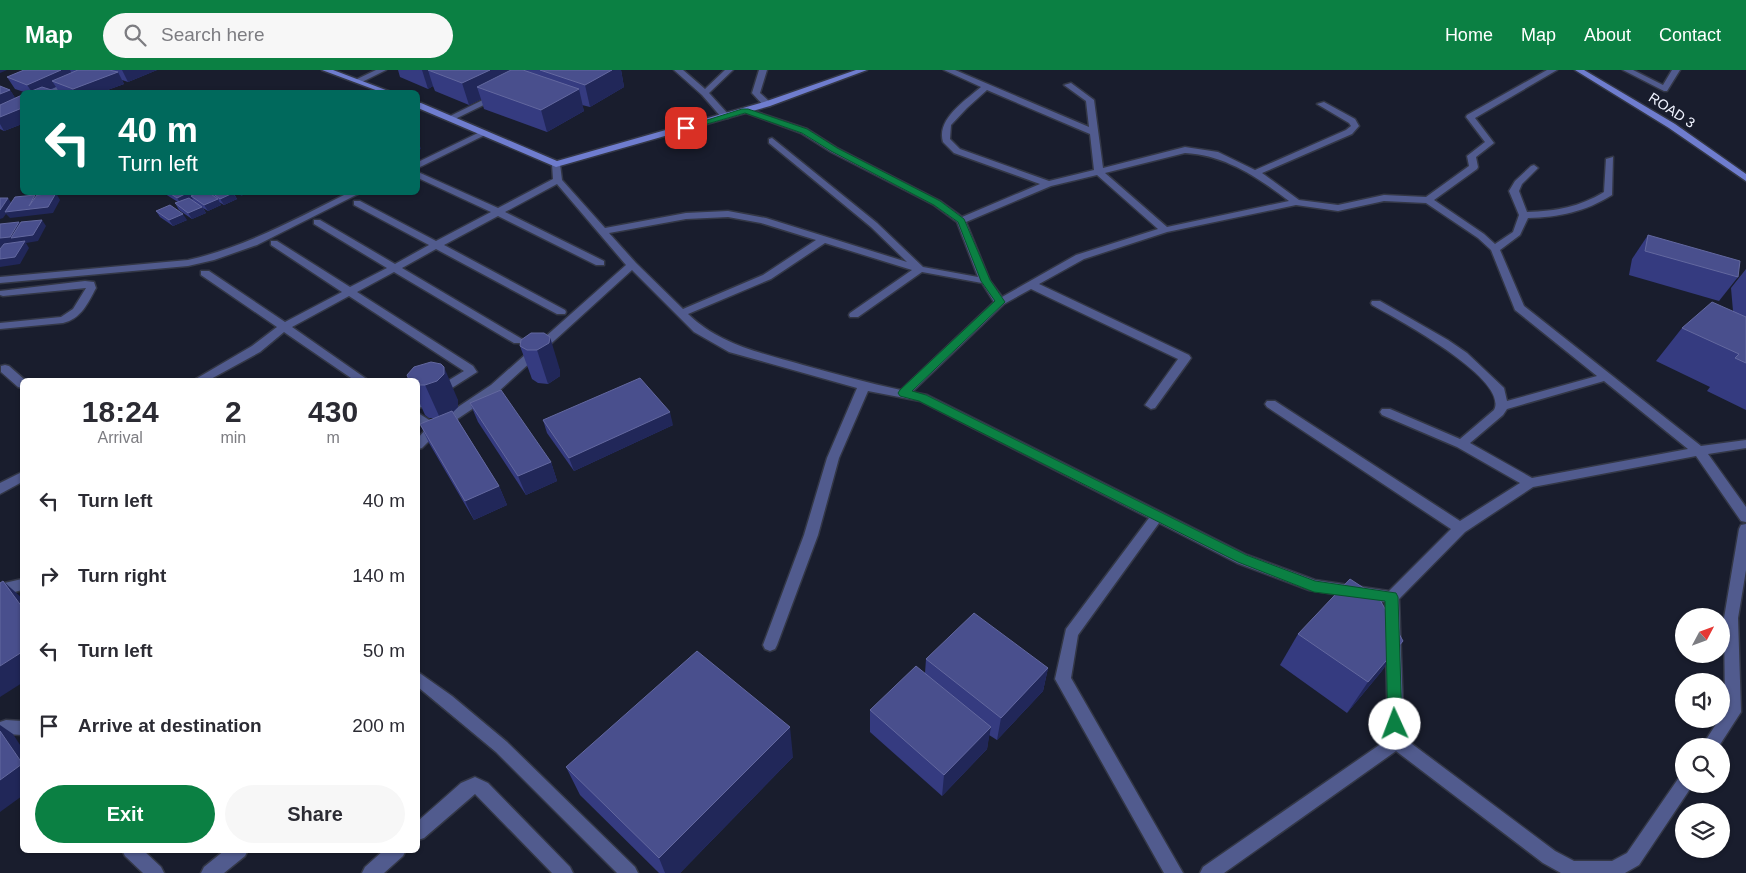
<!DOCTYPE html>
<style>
:root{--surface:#fff;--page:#f7f7f7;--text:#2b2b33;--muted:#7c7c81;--accent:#0b8043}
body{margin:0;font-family:Helvetica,sans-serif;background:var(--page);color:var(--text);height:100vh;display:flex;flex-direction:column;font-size:19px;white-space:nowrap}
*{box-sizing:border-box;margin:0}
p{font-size:16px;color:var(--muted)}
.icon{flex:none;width:28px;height:28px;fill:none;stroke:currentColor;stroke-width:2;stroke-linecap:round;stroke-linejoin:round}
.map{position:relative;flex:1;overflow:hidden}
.details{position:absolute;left:20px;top:308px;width:400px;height:475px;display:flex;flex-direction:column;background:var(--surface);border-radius:8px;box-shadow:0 1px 4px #0004}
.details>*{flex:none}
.banner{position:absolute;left:20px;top:20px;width:400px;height:105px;border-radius:8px;box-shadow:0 1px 4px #0004;background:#00695c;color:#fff;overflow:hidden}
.needle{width:32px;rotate:49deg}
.buttons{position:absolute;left:1675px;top:538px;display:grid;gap:10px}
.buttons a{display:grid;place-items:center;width:55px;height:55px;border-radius:50%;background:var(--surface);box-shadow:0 1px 4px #0004;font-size:25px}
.pin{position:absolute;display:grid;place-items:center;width:42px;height:42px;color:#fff;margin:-21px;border-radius:10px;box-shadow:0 2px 8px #0006}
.me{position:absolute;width:55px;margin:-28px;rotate:358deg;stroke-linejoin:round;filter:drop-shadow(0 0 4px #0008)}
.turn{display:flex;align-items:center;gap:18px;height:105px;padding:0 15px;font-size:22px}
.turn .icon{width:65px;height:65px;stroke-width:2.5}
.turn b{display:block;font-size:35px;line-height:42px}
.eta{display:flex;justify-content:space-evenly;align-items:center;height:85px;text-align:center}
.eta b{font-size:30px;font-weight:700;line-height:35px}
.primary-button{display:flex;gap:10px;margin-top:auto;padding:10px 15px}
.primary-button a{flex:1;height:58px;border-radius:30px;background:var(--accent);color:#fff;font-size:20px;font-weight:700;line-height:58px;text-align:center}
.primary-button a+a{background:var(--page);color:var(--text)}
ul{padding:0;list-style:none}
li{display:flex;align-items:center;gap:15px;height:75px;padding:0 15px}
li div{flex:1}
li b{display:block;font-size:19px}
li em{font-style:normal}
header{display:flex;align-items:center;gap:30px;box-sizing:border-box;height:70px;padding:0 25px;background:var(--accent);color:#fff}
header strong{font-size:24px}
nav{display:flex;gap:28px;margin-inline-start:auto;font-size:18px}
.search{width:350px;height:45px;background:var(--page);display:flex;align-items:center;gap:12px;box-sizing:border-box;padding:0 18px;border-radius:28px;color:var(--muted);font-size:19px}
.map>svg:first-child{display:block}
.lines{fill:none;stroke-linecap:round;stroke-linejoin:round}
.street-casing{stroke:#333746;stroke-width:3}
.secondary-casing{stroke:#333746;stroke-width:3}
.street{fill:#515b8e;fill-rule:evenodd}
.secondary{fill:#6f7dcf;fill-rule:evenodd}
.wall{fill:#353b80}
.shaded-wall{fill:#212759}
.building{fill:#494f8d;stroke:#63689f}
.route{fill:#0b8043;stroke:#07532c}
.labels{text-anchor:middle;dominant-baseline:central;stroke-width:4;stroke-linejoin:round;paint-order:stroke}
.far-street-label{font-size:14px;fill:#f0f3ff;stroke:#191d2d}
</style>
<header>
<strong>Map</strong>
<div class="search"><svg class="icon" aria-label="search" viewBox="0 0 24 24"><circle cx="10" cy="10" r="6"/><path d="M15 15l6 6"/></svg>Search here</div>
<nav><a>Home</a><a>Map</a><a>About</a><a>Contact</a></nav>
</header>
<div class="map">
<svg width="1746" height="803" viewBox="0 0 1746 803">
<rect width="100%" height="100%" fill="#191d2d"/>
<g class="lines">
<g class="street-casing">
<g id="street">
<path d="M93,0H104L54,22H44Z"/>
<path d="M376,0H386L360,13L353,11Z"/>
<path d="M674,0H683L705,19L725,0H733L709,23L728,44V48H722L702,25Z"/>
<path d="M759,0H767L760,23L770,32V36H764L752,23Z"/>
<path d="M944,0H955L1089,57L1086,31L1064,15L1071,13L1094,30L1103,98L1185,77L1218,82L1255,100L1346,60L1351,56L1349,53L1317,34L1324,32L1355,49L1359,56L1352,64L1262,103L1299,130L1338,135L1384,125L1426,127L1469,96L1467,86L1485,72L1466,47L1467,45L1547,0H1557L1475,48L1494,73L1476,87L1478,97L1477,99L1434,130L1484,164L1495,174L1513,162L1519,145L1509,121L1515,111L1531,96L1534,95L1538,98L1522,114L1519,121L1527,142C1557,141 1579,137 1604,122L1606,89L1613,87L1612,125C1585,142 1559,147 1528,148L1520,165L1500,180L1524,236L1701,376L1746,370V378L1708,384L1746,437V452L1741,451L1696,386L1533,417L1465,462L1399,529L1404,668L1555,781L1574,791H1612L1627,783L1678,709L1684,706V714H1692L1690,719L1639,795L1625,803H1561L1543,793L1396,681L1224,803H1200L1203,797L1388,669L1385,532L1309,520L1237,493L1159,453L1078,565L1071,608L1183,803H1164L1055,609L1066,559L1149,448L920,331L868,321L839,388L818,465L777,575L775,579L770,581L765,579L763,575L804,465L827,388L857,318L729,282L694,262L632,200L499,321L438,362L422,378L418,379V368L426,359L418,353V343L434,353L491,315L626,195L557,114L505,142L604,191V195H596L498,146L444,175L565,240L566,242L565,244H557L436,179L402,198L522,269L523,271L522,273H514L394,202L357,222L473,296L477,302L422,337L418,338V329L464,301L349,226L292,257L368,310H354L284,262L260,282L209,310H194L252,276L277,257L201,205V201H209L285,252L342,222L271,175V171H277L350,217L387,198L314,154V150H320L395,194L429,175L354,135V131H360L436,171L491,142L418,108V102L498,138L553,109L552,94L556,91L560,94L562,110L605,158L686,143L728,141L766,148L907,192L871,157L769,73V69L772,68L877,153L923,197L978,207L957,152L934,135L831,82L801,63L741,41L748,39L807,59L837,78L940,131L962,147L1040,114L954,83L943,72C936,49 966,30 981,17ZM987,20L1090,64L1094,100L1049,111L960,79L950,69L951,55L967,38ZM1185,83C1225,85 1257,107 1289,131L1167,157L1105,103ZM1097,105L1158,159L1076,185L1002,227L990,211L966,152L1051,116ZM1384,131L1426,133L1478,168L1491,180L1515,240L1597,306L1507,331L1504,318L1467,283L1448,270L1380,231H1372L1371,233L1372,235C1395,248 1510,309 1494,340L1460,369L1390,339H1382L1380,342L1382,345L1457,377L1520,413L1460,451L1275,331H1267L1265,334L1267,337L1451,459L1389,521L1315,510L1247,485L927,325L912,322L1004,234L1031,219L1178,289L1145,335L1151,339L1155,338L1189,291L1191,288L1189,285L1039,214L1084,189L1167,162L1296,135L1338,141ZM728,147L761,153L816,170L763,205L683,239L636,193L609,163L686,149ZM825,173L912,200L850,243L849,245L850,247H858L922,202L982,213L994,232L901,320C868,313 836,304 803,295C762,283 720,275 688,244L771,209ZM1604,311L1688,379L1532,408L1470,373L1503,345L1507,339Z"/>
<path d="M1623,0H1633L1663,15L1672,0H1680L1667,21H1664Z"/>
<path d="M495,24L502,26L453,50L446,48Z"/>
<path d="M482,61L489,63L418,98V92Z"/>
<path d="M350,122H362L257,175L214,190L188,196L0,213V207L188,190C246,177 297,148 350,122Z"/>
<path d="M85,211L94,212L96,218C88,233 81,249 63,253L0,259V253L61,247L73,239L86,218L3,226L0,225V221Z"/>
<path d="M5,295L9,296L25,310H22V318L18,317L1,302V296Z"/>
<path d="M22,402V412L0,424V413Z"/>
<path d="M1746,454V500L1738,548L1741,642L1719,676H1702L1725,640L1724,548L1739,459L1741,455Z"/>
<path d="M22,509V520L0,526V514Z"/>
<path d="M418,602L452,626L507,672L635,797L638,803H617L496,682L418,617Z"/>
<path d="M6,650L22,651V665L7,664L0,667V652Z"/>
<path d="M475,707L488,713L570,797L573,803H552L475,724L424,768L418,770V751L461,713Z"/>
<path d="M122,780H143L161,797L164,803H143L125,786Z"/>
<path d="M225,780H248L245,786L224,803H201L204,797Z"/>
<path d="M384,780H406L403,786L384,803H362L365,797Z"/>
</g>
</g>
<g class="secondary-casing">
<g id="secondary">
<path d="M322,0H333L391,22H381Z"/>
<path d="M856,0H867L770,36L556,97L418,38V33H421L557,91L764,32Z"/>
<path d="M1575,0H1584L1675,54L1746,104V111L1669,58Z"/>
</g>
</g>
<use href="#street" class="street"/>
<use href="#secondary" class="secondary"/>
</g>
<g class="wall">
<path d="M24,0H157L128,12L122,10L124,14L102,22H59L56,17L50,20L58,22H24L15,19L7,7Z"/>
<path d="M398,0H621L624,17L590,37L582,35L584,41L547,62L484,39L481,29L469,35L435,21L433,16L428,19L400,7Z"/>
<path d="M0,16L10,20L15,28L22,25V54L4,61L0,59Z"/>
<path d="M162,122H233L237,129L224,135L219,132L221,135L208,141L203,138L206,143L192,149L179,140L175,133L178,132Z"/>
<path d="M156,141L187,150L173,156L160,147Z"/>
<path d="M1648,165L1738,207L1719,231L1629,205L1632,189Z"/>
<path d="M1746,199V340L1707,321L1710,317L1656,291L1682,258L1733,241L1731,218Z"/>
<path d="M531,263L560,300V306L548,314L538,313L532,309L520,276Z"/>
<path d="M418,310L458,330V337L453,342L499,416L507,435L474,450L429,373L420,354L435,348H429L425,345L418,329Z"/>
<path d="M470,333L551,392L557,411L526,425L478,352Z"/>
<path d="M543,350L673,355L574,401L547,363Z"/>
<path d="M1298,564L1403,571L1381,602L1347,643L1280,595Z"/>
<path d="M926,589L1048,598L1043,621L997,670L989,665L987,679L942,726L870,662V640L925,603Z"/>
<path d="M793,687L680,803H659L580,725L566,697Z"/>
</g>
<g class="shaded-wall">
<path d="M0,0H7L0,3Z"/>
<path d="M61,0H70L75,9L52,11L56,17L43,22H32L27,15Z"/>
<path d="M123,0H157L128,12L122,0Z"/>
<path d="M422,0H428L433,16L428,19Z"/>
<path d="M490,0H524L477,17L481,29L469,35L462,13Z"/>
<path d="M612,0H621L624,17L590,37L585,15Z"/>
<path d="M118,2L124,14L102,22H75L73,19Z"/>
<path d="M579,19L584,41L547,62L541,40Z"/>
<path d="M10,20L18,32L0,40V24Z"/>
<path d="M22,38V54L4,61L0,54V47Z"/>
<path d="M418,73H419L421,79L418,80Z"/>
<path d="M189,122H191L194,128L191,126L193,129L181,134L177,128Z"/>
<path d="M239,122H250L241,126Z"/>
<path d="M56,123L60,130L53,143L10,148L6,144L3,148L0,149V140L8,128L12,134L29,136L35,125L39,132Z"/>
<path d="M233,123L237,129L224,135L220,129Z"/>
<path d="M218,129L221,135L208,141L204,135Z"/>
<path d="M202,137L206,143L192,149L188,143Z"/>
<path d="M183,144L187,150L173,156L169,150Z"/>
<path d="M42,150L46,156L38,171L26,173L29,178L20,194L0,197V168L19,152L24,158Z"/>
<path d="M550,267L560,300V306L548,314L537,280Z"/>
<path d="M444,297L458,330V337L451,344L440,348L425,315Z"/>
<path d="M670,342L673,355L574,401L569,388Z"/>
<path d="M551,392L557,411L526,425L518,406Z"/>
<path d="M499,416L507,435L474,450L465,431Z"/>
<path d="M3,511L22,528V537Z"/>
<path d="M1403,571L1381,602L1347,643L1368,612Z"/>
<path d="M22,582V613L0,627V596Z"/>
<path d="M1048,598L1043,621L997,670L1001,648Z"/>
<path d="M0,655L13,664L22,678V693L0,661Z"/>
<path d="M790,657L793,687L680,803H665L659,788Z"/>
<path d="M991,657L987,679L942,726L944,705Z"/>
<path d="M22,694V726L0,742V710Z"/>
</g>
<g class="building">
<path d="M24,0H61L27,15L7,7Z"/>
<path d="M78,0H109L118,2L73,19L52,11Z"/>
<path d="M428,0H490L462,13Z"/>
<path d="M511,0H523L579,19L541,40L477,17Z"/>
<path d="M540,0H612L585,15Z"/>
<path d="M0,16L10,20L0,24Z"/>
<path d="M42,17L58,22H29Z"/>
<path d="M22,25V38L0,47V35Z"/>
<path d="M168,122H189L177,128Z"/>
<path d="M199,122H208L218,129L204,135L191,126Z"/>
<path d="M211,122H233V123L220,129Z"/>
<path d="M56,123L48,137L5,142L15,127L35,125L29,136L37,125Z"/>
<path d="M0,128H8L0,140Z"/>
<path d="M189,128L202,137L188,143L175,133Z"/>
<path d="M170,135L183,144L169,150L156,141Z"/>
<path d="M42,150L33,165L11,168L21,152Z"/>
<path d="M19,152L10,167L0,168V154Z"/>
<path d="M1648,165L1740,191L1738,207L1645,181Z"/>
<path d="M25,171L15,187L0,189V179L4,174Z"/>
<path d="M1712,232L1746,247V293L1735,288L1739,284L1682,258Z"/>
<path d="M531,263H544L550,267L549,273L537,280H527L520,276L521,270Z"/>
<path d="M431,292L441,294L444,297V304L437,311L425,315H418V310H409L407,305L414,297Z"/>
<path d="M640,308L670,342L569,388L543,350Z"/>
<path d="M501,320L551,392L518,406L470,333Z"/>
<path d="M452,341L499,416L465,431L420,354Z"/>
<path d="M1350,509L1379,528L1403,571L1368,612L1298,564Z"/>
<path d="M3,511L22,537V582L0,596V513Z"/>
<path d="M974,543L1048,598L1001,648L926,589Z"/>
<path d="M697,581L790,657L659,788L566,697Z"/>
<path d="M916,596L991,657L944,705L870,640Z"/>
<path d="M0,661L22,693V694L0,710Z"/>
</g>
<path class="route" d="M742,39H748L807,59L837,78L940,131L964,149L990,210L1005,232L912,321L926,325L1246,485L1315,511L1396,523L1398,527L1402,654L1400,658L1395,660L1390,658L1388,654L1385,531L1314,522L1238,492L919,331L900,326L898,323L900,320L995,231L981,211L958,152L934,135L831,81L802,63L745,43L686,60L682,58Z"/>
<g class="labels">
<g class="far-street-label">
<text transform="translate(1672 40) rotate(33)">ROAD 3</text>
</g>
</g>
</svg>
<div class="buttons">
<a><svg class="needle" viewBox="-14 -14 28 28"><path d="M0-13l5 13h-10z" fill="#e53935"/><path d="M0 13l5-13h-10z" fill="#7c7c81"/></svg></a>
<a><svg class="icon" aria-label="sound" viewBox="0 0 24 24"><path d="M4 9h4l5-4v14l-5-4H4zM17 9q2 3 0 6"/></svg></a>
<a><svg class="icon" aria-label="search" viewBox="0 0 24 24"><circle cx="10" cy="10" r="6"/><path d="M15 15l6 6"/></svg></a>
<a><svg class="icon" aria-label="layers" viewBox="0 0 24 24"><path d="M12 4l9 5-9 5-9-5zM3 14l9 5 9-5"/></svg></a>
</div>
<div class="pin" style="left:686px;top:58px;background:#d93025"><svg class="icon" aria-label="arrive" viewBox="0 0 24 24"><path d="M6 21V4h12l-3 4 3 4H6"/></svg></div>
<svg class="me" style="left:1395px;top:654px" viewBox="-20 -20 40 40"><circle r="19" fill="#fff"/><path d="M0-13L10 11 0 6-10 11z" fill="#0b8043"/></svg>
<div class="banner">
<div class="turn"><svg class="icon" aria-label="left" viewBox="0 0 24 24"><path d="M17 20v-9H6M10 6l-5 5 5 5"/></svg><div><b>40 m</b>Turn left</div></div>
</div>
<section class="details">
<div class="eta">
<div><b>18:24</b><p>Arrival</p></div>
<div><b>2</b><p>min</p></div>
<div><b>430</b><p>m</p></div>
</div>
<ul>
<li><svg class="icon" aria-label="left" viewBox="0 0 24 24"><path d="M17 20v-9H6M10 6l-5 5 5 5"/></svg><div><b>Turn left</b></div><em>40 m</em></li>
<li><svg class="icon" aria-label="right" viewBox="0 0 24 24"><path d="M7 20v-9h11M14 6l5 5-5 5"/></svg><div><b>Turn right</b></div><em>140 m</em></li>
<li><svg class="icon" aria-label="left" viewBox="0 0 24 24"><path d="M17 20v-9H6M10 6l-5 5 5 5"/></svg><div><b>Turn left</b></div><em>50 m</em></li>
<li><svg class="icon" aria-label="arrive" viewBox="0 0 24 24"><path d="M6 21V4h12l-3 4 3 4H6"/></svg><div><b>Arrive at destination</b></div><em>200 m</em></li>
</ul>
<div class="primary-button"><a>Exit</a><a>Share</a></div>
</section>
</div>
